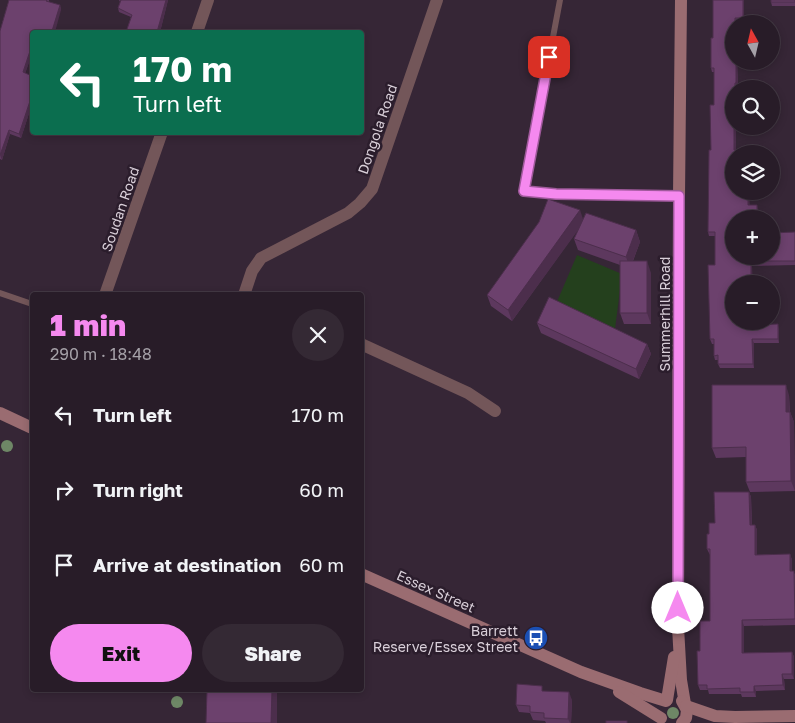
<!DOCTYPE html>
<meta charset="utf-8">
<style>
:root{--surface:#281c28;--page:#342934;--text:#f1f3f6;--muted:#a5a1a8;--line:#443a45;--accent:#f589ef}
body{margin:0;font-family:"Golos Text",sans-serif;background:var(--page);color:var(--text);height:100vh;display:flex;flex-direction:column;font-size:19px;white-space:nowrap}
*{box-sizing:border-box;margin:0}
p{font-size:16px;color:var(--muted)}
.icon{flex:none;width:28px;height:28px;fill:none;stroke:currentColor;stroke-width:2;stroke-linecap:round;stroke-linejoin:round}
.map{position:relative;flex:1;overflow:hidden}
.panel{position:absolute;left:30px;top:292px;width:334px;height:400px;display:flex;flex-direction:column;background:var(--surface);border-radius:5px;box-shadow:0 2px 8px #0003,0 0 0 1px var(--line)}
.panel>*{flex:none}
.top-card{position:absolute;left:30px;top:30px;width:334px;height:105px;border-radius:5px;box-shadow:0 2px 8px #0003,0 0 0 1px var(--line);background:#0b6e4f;color:#fff;overflow:hidden}
.needle{width:32px;rotate:352deg}
.fabs{position:absolute;left:725px;top:15px;display:grid;gap:10px}
.fabs a{display:grid;place-items:center;width:55px;height:55px;border-radius:50%;background:var(--surface);box-shadow:0 2px 8px #0003,0 0 0 1px var(--line);font-size:25px}
.pin{position:absolute;display:grid;place-items:center;width:42px;height:42px;color:#fff;margin:-21px;border-radius:10px;box-shadow:0 2px 8px #0006}
.me{position:absolute;width:55px;margin:-28px;rotate:0deg;stroke-linejoin:round;filter:drop-shadow(0 0 4px #0008)}
.turn{display:flex;align-items:center;gap:18px;height:105px;padding:0 20px;font-size:22px}
.turn .icon{width:65px;height:65px;stroke-width:2.5}
.turn b{display:block;font-size:35px;line-height:42px}
.round{display:grid;place-items:center;flex:none;width:52px;height:52px;border-radius:26px;background:var(--page)}
.headline{display:flex;align-items:center;justify-content:space-between;height:85px;padding:0 20px}
h1{font-size:30px;font-weight:800;line-height:38px;color:var(--accent)}
.action{display:flex;gap:10px;margin-top:auto;padding:10px 20px}
.action a{flex:1;height:58px;border-radius:30px;background:var(--accent);color:#111;font-size:20px;font-weight:800;line-height:58px;text-align:center}
.action a+a{background:var(--page);color:var(--text)}
ul{padding:0;list-style:none}
li{display:flex;align-items:center;gap:15px;height:75px;padding:0 20px}
li div{flex:1}
li b{display:block;font-size:19px}
li em{font-style:normal}
.map>svg:first-child{display:block}
.grass{fill:#24401d}
.lines{fill:none;stroke-linecap:round;stroke-linejoin:round}
.lane{stroke:#735659;stroke-width:6}
.street{stroke:#735659;stroke-width:12}
.secondary{stroke:#9a6c71;stroke-width:12}
.tree{fill:#6e8766}
.wall{fill:#5d385e}
.shaded-wall{fill:#4c2e4c}
.building{fill:#6c416d;stroke:#4c2e4c}
.route-casing{stroke:#9f599b;stroke-width:12}
.route{stroke:#f589ef;stroke-width:9}
.labels{text-anchor:middle;dominant-baseline:central;stroke-width:5;stroke-linejoin:round;paint-order:stroke}
.street-label{font-size:14px;fill:#d9cfd9;stroke:#2b1d2c}
.poi-label{font-size:14px;fill:#d9cfd9;stroke:#2b1d2c;text-anchor:end}
</style>
<div class="map">
<svg width="795" height="723" viewBox="0 0 795 723">
<rect width="100%" height="100%" fill="#362636"/>
<path class="grass" d="M577,255L622,274L615,329L556,304Z"/>
<g class="lines">
<g class="lane">
<path d="M560,0L524,191L556,195L679,196"/>
<path d="M0,293L32,304"/>
</g>
<g class="street">
<path d="M197,32L208,0"/>
<path d="M105,295L162,132"/>
<path d="M244,295L252,271L261,258L348,213L360,203L372,189L437,0"/>
<path d="M361,344L468,393L495,411"/>
</g>
<g class="secondary">
<path d="M681,0L679,196L678,627L681,680L685,704"/>
<path d="M0,413L32,428"/>
<path d="M361,574L581,672L640,693L666,701"/>
<path d="M619,692L661,718"/>
<path d="M667,700L674,657"/>
<path d="M682,701L687,710L686,718L682,723"/>
<path d="M686,706L715,716L735,717L795,716"/>
</g>
</g>
<g class="tree">
<circle cx="7" cy="446" r="6"/>
<circle cx="177" cy="702" r="6"/>
<circle cx="673" cy="713" r="6"/>
</g>
<g class="wall">
<path d="M9,0H49V2L60,5L61,10L32,32V54L25,73L32,76V104L21,138L10,134L2,160L0,159V31Z"/>
<path d="M119,0H168L160,32H126L131,17L119,12L118,8L120,2Z"/>
<path d="M744,0V22H736V24H734V61H737L738,87H736V150H737L739,154H734V191L750,205L758,209V219H734V256L795,232V265L752,266L734,321H754V325L779,328V343H754V368H720L718,364V360H715L714,356V344H712L710,339L715,265V236H709L708,232L711,150L714,105V72H712L711,68L713,38Z"/>
<path d="M795,0V6H772L771,2Z"/>
<path d="M583,220L636,230L640,242L633,261L651,273V324H624L620,313V265L578,250L574,239L579,228L512,321L491,306L487,295Z"/>
<path d="M537,323L647,344L651,354L639,379L541,333Z"/>
<path d="M789,395L790,412L794,422L795,491L750,492L746,482V457L716,458L712,448Z"/>
<path d="M749,492L751,497L752,525H755L757,530V555L790,554L792,560V571L795,574V625L744,626V653L792,652L794,657V679H784L785,690L756,691V697H742L741,694H709L708,690H700L698,685L700,651L710,621V555L707,549L709,534L715,523Z"/>
<path d="M544,691L572,700L571,723H546L545,721L533,720L530,713L519,712L516,705Z"/>
</g>
<g class="shaded-wall">
<path d="M166,0H168L160,32H157Z"/>
<path d="M743,0H744V22L743,18Z"/>
<path d="M60,5L61,10L55,32L52,31Z"/>
<path d="M32,45V54L24,77L23,72Z"/>
<path d="M736,61H737L738,87L736,83Z"/>
<path d="M32,95V104L21,138L19,134Z"/>
<path d="M734,126H736V154L734,150Z"/>
<path d="M9,130L10,134L2,160L0,155Z"/>
<path d="M748,191H749L750,209L748,205Z"/>
<path d="M757,205L758,209V219H757Z"/>
<path d="M580,210L584,222L512,321L508,310Z"/>
<path d="M636,230L640,242L630,268L626,257Z"/>
<path d="M647,261L651,273V324L647,313Z"/>
<path d="M751,261L752,266L753,284H751Z"/>
<path d="M778,324L779,328V343L778,339Z"/>
<path d="M752,339L754,343V368L753,364Z"/>
<path d="M647,344L651,354L639,379L636,369Z"/>
<path d="M786,385L789,395L790,422L786,412Z"/>
<path d="M790,412L794,422L795,491L791,481Z"/>
<path d="M749,492L751,497L752,530L750,525Z"/>
<path d="M755,525L757,530V561L755,555Z"/>
<path d="M790,554L792,560V576L790,571Z"/>
<path d="M742,620L744,626V659L742,653Z"/>
<path d="M792,652L794,657V679L792,674Z"/>
<path d="M782,674L784,679L785,690L783,685Z"/>
<path d="M754,686L756,691V697L754,692Z"/>
<path d="M272,690H277V723H271Z"/>
<path d="M569,692L572,700L571,723H570L568,719Z"/>
</g>
<g class="building">
<path d="M9,0H47L46,1L60,5L52,31L57,32H32V45L23,72L32,76V95L19,134L9,130L0,155V31Z"/>
<path d="M120,0H166L157,32H126L132,15L118,8L121,0Z"/>
<path d="M713,0H743V18H735V24H734V61H736V83H735V89H734V150H737V154H734V191H748V205H757V219H734V256H771V233L795,232V261H751V284H734V321H752V325L778,324V339H752L753,364H718V355L714,356V339H710L708,265H715V232H708L709,150H711L710,105H714V68H711V38H713Z"/>
<rect x="771" y="0" width="24" height="2"/>
<path d="M548,199L580,210L508,310L487,295L539,222Z"/>
<path d="M586,213L636,230L626,257L574,239Z"/>
<rect x="620" y="261" width="27" height="52"/>
<path d="M549,297L647,344L636,369L537,323Z"/>
<path d="M712,385H786V412H790L791,481L746,482V447L712,448Z"/>
<path d="M714,492H749L750,525H755V555L790,554V571H794L795,619L742,620V653L792,652V674H782L783,685L754,686V692H740V688L707,689V685H698L697,651H700V621H710V549H707V534H709V523H715Z"/>
<path d="M517,684L542,686V691L569,692L568,719L544,718V713L530,712V706L516,705Z"/>
<path d="M207,690H272L271,723H206Z"/>
<rect x="606" y="721" width="21" height="2"/>
</g>
<g class="lines">
<g class="route-casing">
<path id="route" d="M549,57L524,191L556,194L679,196L678,608"/>
</g>
<use href="#route" class="route"/>
</g>
<defs>
<g id="bus-disc" transform="scale(1.25)"><circle r="9.5" fill="#1a4fb4" stroke="#2b1d2c"/><path d="M-5-6H5V4H4V6H2V4H-2V6H-4V4H-5ZM-3.5-4V0h7V-4ZM-3.5 1.2v1.5H-2V1.2ZM2 1.2v1.5H3.5V1.2Z" fill="#fff"/></g>
</defs>
<g fill-rule="evenodd">
<use href="#bus-disc" x="536" y="638"/>
</g>
<g class="labels">
<g class="street-label">
<text transform="translate(377 129) rotate(-71)">Dongola Road</text>
<text transform="translate(120 209) rotate(-71)">Soudan Road</text>
<text transform="translate(664 314) rotate(-90)">Summerhill Road</text>
<text transform="translate(436 591) rotate(24)">Essex Street</text>
</g>
<g class="poi-label">
<text x="518" y="630">Barrett<tspan x="518" dy="16">Reserve/Essex Street</tspan></text>
</g>
</g>
</svg>
<div class="fabs">
<a><svg class="needle" viewBox="-14 -14 28 28"><path d="M0-13l5 13h-10z" fill="#e53935"/><path d="M0 13l5-13h-10z" fill="#a5a1a8"/></svg></a>
<a><svg class="icon" aria-label="search" viewBox="0 0 24 24"><circle cx="10" cy="10" r="6"/><path d="M15 15l6 6"/></svg></a>
<a><svg class="icon" aria-label="layers" viewBox="0 0 24 24"><path d="M12 4l9 5-9 5-9-5zM3 14l9 5 9-5"/></svg></a>
<a>+</a>
<a>−</a>
</div>
<div class="pin" style="left:549px;top:57px;background:#d93025"><svg class="icon" aria-label="arrive" viewBox="0 0 24 24"><path d="M6 21V4h12l-3 4 3 4H6"/></svg></div>
<svg class="me" style="left:678px;top:608px" viewBox="-20 -20 40 40"><circle r="19" fill="#fff"/><path d="M0-13L10 11 0 6-10 11z" fill="#f589ef"/></svg>
<div class="top-card">
<div class="turn"><svg class="icon" aria-label="left" viewBox="0 0 24 24"><path d="M17 20v-9H6M10 6l-5 5 5 5"/></svg><div><b>170 m</b>Turn left</div></div>
</div>
<section class="panel">
<div class="headline"><div><h1>1 min</h1><p>290 m · 18:48</p></div><a class="round"><svg class="icon" aria-label="close" viewBox="0 0 24 24"><path d="M6 6l12 12M18 6L6 18"/></svg></a></div>
<ul>
<li><svg class="icon" aria-label="left" viewBox="0 0 24 24"><path d="M17 20v-9H6M10 6l-5 5 5 5"/></svg><div><b>Turn left</b></div><em>170 m</em></li>
<li><svg class="icon" aria-label="right" viewBox="0 0 24 24"><path d="M7 20v-9h11M14 6l5 5-5 5"/></svg><div><b>Turn right</b></div><em>60 m</em></li>
<li><svg class="icon" aria-label="arrive" viewBox="0 0 24 24"><path d="M6 21V4h12l-3 4 3 4H6"/></svg><div><b>Arrive at destination</b></div><em>60 m</em></li>
</ul>
<div class="action"><a>Exit</a><a>Share</a></div>
</section>
</div>
